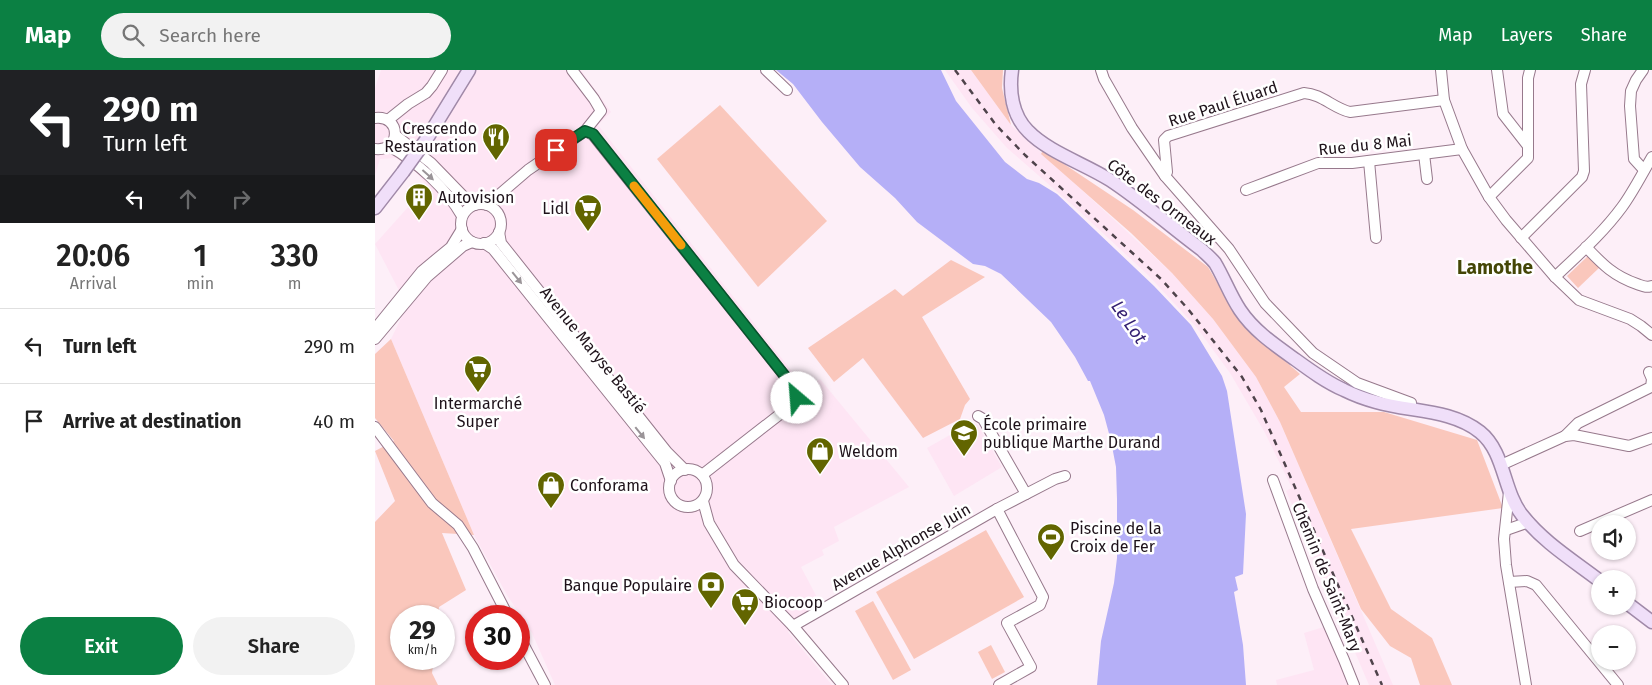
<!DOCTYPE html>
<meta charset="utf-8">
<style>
:root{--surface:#fff;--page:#f2f2f2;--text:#222;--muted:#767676;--line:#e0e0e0;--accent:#0b8043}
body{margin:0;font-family:"Fira Sans",sans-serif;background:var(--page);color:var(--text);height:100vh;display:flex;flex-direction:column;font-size:19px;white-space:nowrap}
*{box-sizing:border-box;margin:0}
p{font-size:16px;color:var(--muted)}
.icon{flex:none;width:28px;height:28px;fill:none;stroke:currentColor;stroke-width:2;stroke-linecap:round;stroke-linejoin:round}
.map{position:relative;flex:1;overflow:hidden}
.panel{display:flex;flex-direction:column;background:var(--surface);width:375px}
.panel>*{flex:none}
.banner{background:#202124;color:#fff;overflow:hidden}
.fabs{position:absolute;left:1216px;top:445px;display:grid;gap:10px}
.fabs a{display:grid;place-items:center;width:45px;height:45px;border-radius:50%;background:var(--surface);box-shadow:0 1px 4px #0004;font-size:25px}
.speed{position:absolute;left:15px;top:535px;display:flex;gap:10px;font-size:25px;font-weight:700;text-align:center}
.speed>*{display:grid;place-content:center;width:65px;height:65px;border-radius:50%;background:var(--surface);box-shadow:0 1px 4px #0004;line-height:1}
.speed small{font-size:12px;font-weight:400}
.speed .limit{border:8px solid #d22;background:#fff;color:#111}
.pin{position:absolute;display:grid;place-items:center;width:42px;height:42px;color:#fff;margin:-21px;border-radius:10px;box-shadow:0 2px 8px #0006}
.me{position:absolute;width:55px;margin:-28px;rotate:333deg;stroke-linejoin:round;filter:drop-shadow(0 0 4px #0008)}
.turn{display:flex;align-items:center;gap:18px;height:105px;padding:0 20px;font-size:22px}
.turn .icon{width:65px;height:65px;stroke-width:2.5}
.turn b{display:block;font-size:35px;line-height:42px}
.lanes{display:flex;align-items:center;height:48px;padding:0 20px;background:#0003;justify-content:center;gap:25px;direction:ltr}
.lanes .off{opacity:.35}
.eta{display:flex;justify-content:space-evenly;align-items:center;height:85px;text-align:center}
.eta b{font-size:30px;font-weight:600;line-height:35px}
.action{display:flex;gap:10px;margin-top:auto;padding:10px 20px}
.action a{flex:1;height:58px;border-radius:30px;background:var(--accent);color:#fff;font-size:20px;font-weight:600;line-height:58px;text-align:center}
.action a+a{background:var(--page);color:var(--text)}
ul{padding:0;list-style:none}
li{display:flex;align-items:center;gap:15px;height:75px;padding:0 20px;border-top:1px solid var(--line)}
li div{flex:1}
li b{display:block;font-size:19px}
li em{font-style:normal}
header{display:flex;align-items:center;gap:30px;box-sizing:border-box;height:70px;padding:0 25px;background:var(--accent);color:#fff}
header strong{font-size:24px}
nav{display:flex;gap:28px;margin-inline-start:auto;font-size:18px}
.search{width:350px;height:45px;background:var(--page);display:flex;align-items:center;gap:12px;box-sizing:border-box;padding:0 18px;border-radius:28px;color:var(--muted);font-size:19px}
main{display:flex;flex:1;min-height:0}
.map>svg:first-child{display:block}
.built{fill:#fee5f4}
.green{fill:#fac7bc}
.water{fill:#b5aff7}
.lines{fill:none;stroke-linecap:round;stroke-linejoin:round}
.minor-casing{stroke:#97798c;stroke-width:12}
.major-casing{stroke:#a089a8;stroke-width:15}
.minor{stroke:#fff;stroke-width:10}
.major{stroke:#f0dff9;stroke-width:12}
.rail{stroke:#4f434b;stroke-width:2.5;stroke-dasharray:6 6;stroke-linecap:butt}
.major-bridge-casing{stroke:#a089a8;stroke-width:15;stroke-linecap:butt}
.major-bridge{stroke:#f0dff9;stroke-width:12}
.oneway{fill:#9a9498}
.route-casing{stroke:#07532c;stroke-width:12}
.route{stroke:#0b8043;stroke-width:9}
.slow{stroke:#f59e0b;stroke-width:9}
.labels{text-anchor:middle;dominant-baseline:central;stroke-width:5;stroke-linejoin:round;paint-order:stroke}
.street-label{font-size:16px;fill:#1e121a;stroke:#fff}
.poi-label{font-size:16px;fill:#1e121a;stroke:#fff;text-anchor:start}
.water-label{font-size:18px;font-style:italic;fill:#342072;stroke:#fff}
.quarter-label{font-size:19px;font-weight:bold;fill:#444606;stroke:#fff}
</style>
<header>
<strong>Map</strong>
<div class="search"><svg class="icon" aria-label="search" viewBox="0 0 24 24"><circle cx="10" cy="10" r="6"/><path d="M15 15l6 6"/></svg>Search here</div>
<nav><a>Map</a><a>Layers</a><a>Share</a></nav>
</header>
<main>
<section class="panel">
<div class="banner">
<div class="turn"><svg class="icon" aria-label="left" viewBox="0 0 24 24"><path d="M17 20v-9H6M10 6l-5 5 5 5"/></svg><div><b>290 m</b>Turn left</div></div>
<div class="lanes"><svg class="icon" aria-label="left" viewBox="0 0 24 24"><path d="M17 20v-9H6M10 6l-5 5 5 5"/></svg><svg class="icon off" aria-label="ahead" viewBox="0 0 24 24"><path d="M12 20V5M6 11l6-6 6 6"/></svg><svg class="icon off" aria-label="right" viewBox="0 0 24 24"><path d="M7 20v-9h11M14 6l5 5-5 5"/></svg></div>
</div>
<div class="eta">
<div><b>20:06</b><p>Arrival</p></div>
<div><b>1</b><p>min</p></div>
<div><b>330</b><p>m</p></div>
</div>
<ul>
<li><svg class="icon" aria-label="left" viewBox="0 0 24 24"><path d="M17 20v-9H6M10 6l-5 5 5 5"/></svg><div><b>Turn left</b></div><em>290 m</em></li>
<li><svg class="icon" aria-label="arrive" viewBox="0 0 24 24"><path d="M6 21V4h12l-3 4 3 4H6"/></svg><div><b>Arrive at destination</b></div><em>40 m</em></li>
</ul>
<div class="action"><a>Exit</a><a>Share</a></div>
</section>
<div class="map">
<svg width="1277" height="615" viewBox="0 0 1277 615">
<rect width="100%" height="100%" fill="#fdeff8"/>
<g class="built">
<path d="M6,0H206L236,42L223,55L431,319L445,309L534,417L459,457L464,471L447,480L449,485L426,497L446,535L424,546L413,562L457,615H180L157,563L132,525L99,465L16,269L32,236L0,174L52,116L42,103L21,88L5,89L0,105V18Z"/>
<path d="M570,0H596L636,55L797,203L838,249L881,307L905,352L1018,615H994L911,421L917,418L889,361L855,303L822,258L773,205L703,140L632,78L597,38Z"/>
<path d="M596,353L602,354L627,397L579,426L552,378Z"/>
<path d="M952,556L974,615H902L901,610L939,600L929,563Z"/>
</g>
<g class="green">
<path d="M596,0H628L627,18L636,55Z"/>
<path d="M345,35L452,151L383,217L282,89Z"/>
<path d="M668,80L758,140L833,197L866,253L925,304L909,317L926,342H1009L1102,370L1128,438L976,459L1016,539L1057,568L1077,615H1045L1036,588L1015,576L986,539L905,352L881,307L838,249L797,203L756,163L666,84Z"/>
<path d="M1214,185L1225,197L1203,218L1192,206Z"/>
<path d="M576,190L610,207L547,247L595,329L590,335L585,349L548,368L488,288L459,312L433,278L520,219L528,226Z"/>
<path d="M16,269L99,465L67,463L91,520L64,537L63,546H26V589H59L57,603L63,615H0V452L20,431L0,381L19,371L0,348V284Z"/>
<path d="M611,460L649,527L539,589L501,522Z"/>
<path d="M498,531L536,600L518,610L480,541Z"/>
<path d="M616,575L630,602L617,609L603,582Z"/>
</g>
<path class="water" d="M401,0H566L581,31L630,92L652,109L664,113L682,124L779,216L816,255L847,306L852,321L871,444L868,504L860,507L863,520L859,522L868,575L871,615H722L726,571L739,513L742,488V429L741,397L736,371L729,345L715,311H713L700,287L676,252L626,204L610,196L598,194L542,152L520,128L485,97L447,52L418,14Z"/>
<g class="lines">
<g class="minor-casing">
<g id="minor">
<path d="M197,0L219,29L226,41L210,61"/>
<path d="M391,0L412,20"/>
<path d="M726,0L729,9L757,58L790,106L854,179L890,233L938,283L982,313L1036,333V339"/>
<path d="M1066,0L1069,30L1087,79L1114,127L1131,150L1180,207L1204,230L1255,249L1266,256L1277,265"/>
<path d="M1122,0L1128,44L1153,76"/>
<path d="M1268,0L1261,10L1256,21L1255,36L1259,89L1269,100"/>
<path d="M0,48C27,45 26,82 0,79"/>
<path d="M13,50L33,34L51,23L57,16L67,0"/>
<path d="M20,65L56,93L89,127L100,135"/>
<path d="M14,76C42,92 71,118 87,146"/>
<path d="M1049,84L1052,109"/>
<path d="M994,91L1001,168"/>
<path d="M790,106L792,102L789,70L793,66L929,23C947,24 958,38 975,42L1069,30"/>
<path d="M871,120L943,93H977L1087,79"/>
<path d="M1114,127L1153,88V8L1155,0"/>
<circle cx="106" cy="154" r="20"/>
<path d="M112,135L153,100L210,61L218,65L421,320L422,331L327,405"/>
<path d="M124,162L126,173L292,382L310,400"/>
<path d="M1146,168L1207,107L1209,101L1206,14L1210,0"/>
<path d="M109,173L118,179L290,393L296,411"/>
<path d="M1211,177C1228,195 1239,206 1262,214C1268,216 1271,218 1277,216"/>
<path d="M1180,207C1203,185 1228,163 1247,137C1258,122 1267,104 1277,87"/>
<path d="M0,259L47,201L76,177L87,159"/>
<path d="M0,269L52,207L88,176L97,172"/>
<path d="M603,346L608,349L651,424"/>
<path d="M0,357L57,433L83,455L98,478L133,546"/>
<path d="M1190,366L1203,353L1276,317L1277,309L1274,302"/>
<path d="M1126,395L1190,366L1199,365L1254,376L1277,368"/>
<circle cx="313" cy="418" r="19"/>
<path d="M898,410L938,519L969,590L979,615"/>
<path d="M1134,422L1129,469L1131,495L1151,615"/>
<path d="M328,431L334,453L359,495L418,556L468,615"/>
<path d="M622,439L668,527L665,535L632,553L656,597L624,615"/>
<path d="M1131,460L1154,452"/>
<path d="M1205,461L1277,430"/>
<path d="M1134,512L1152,511L1161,515L1243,615"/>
<path d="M418,556L622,439L680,409L690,406"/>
<path d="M144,566L170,615"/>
</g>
</g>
<g class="major-casing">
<g id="major">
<path d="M637,0C634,21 637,45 653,61C673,82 710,94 735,110C767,131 796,157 827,180C831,184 836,188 840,193C849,208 855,225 865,240C879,261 900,275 921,290C936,301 951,312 969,320C979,325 990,329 1001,332C1035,342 1076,339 1105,362C1130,382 1128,421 1147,445C1168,472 1199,491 1225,511"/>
<path d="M51,70L94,0"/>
<path d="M0,138L28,102"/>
<path d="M1252,533L1277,552"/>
</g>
</g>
<use href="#minor" class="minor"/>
<use href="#major" class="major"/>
<path class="rail" d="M580,0L621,55L650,85L786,209L813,239L867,307L886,340L1007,615"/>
<g class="major-bridge-casing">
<path id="major-bridge" d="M28,102L51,70"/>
</g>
<use href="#major-bridge" class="major-bridge"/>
</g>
<defs><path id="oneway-solid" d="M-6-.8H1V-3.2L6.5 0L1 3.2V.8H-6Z" transform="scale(1.25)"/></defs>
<g class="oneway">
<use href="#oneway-solid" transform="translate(53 105) rotate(42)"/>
<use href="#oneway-solid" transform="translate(142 208) rotate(51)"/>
<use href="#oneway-solid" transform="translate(265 363) rotate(51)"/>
</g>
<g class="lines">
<g class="route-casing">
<path id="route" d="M181,80L210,61L218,64L421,320L422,328"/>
</g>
<use href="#route" class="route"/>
<path class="slow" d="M259,116L306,175"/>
</g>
<defs>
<g id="restaurant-pin" transform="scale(1.4375)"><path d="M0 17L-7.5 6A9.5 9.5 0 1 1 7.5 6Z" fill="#626500" stroke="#fff"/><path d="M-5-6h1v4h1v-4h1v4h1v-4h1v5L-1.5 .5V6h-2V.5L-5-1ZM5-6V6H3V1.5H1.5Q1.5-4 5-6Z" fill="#fff"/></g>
<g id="building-pin" transform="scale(1.4375)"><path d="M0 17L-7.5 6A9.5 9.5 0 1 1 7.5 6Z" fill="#626500" stroke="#fff"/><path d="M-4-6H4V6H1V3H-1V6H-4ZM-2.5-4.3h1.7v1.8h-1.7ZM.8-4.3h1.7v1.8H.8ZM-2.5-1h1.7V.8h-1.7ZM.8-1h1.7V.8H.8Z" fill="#fff"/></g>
<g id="supermarket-pin" transform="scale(1.4375)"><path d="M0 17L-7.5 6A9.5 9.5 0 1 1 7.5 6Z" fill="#626500" stroke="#fff"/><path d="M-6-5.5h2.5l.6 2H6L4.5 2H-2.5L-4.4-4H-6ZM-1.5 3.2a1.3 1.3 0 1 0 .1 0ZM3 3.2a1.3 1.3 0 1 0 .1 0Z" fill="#fff"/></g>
<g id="school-pin" transform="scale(1.4375)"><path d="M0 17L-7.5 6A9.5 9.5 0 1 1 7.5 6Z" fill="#626500" stroke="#fff"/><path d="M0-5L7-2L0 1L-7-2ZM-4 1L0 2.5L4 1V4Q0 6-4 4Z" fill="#fff"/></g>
<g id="shop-pin" transform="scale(1.4375)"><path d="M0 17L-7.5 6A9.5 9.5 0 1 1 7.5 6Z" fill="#626500" stroke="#fff"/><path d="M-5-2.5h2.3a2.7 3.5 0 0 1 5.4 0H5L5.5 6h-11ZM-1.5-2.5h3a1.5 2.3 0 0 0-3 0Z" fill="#fff"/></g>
<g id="stadium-pin" transform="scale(1.4375)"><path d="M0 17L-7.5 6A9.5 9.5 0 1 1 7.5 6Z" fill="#626500" stroke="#fff"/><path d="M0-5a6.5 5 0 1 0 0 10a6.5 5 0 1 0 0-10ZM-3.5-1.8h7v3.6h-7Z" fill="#fff"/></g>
<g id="bank-pin" transform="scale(1.4375)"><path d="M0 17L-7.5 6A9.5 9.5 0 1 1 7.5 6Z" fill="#626500" stroke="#fff"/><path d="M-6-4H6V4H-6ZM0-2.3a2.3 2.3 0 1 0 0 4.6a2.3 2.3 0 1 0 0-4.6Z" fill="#fff"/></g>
</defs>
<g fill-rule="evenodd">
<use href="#restaurant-pin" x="121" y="67"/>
<use href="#building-pin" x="44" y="127"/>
<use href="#supermarket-pin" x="213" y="138"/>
<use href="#supermarket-pin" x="103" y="299"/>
<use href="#school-pin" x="589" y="363"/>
<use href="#shop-pin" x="445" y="381"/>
<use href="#shop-pin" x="176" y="415"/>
<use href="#stadium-pin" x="676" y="467"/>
<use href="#bank-pin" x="336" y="515"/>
<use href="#supermarket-pin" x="370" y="532"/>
</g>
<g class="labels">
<g class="street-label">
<text transform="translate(848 34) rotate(-18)">Rue Paul Éluard</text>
<text transform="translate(990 75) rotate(-6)">Rue du 8 Mai</text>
<text transform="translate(787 132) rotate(37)">Côte des Ormeaux</text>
<text transform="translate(218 280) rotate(51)">Avenue Maryse Bastié</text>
<text transform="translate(526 477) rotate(-30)">Avenue Alphonse Juin</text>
<text transform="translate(952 507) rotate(68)">Chemin de Saint-Mary</text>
</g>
<g class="poi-label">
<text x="102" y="58" text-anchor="end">Crescendo<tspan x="102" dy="18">Restauration</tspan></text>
<text x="63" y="127">Autovision</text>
<text x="194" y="138" text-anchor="end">Lidl</text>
<text x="103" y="333" text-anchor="middle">Intermarché<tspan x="103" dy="18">Super</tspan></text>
<text x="608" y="354">École primaire<tspan x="608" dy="18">publique Marthe Durand</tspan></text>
<text x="464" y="381">Weldom</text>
<text x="195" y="415">Conforama</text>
<text x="695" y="458">Piscine de la<tspan x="695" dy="18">Croix de Fer</tspan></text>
<text x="317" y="515" text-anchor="end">Banque Populaire</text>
<text x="389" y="532">Biocoop</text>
</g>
<g class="water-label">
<text transform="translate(754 252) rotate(55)">Le Lot</text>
</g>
<g class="quarter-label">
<text x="1120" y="197">Lamothe</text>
</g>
</g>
</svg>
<div class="fabs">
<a><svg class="icon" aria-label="sound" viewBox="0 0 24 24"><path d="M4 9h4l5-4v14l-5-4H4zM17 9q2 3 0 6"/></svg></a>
<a>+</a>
<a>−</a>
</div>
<div class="speed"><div>29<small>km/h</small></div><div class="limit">30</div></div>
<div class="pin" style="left:181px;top:80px;background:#d93025"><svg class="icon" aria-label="arrive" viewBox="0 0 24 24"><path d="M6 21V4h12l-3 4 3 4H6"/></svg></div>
<svg class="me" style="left:422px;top:328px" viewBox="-20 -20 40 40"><circle r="19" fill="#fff"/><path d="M0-13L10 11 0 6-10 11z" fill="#0b8043"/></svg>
</div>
</main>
